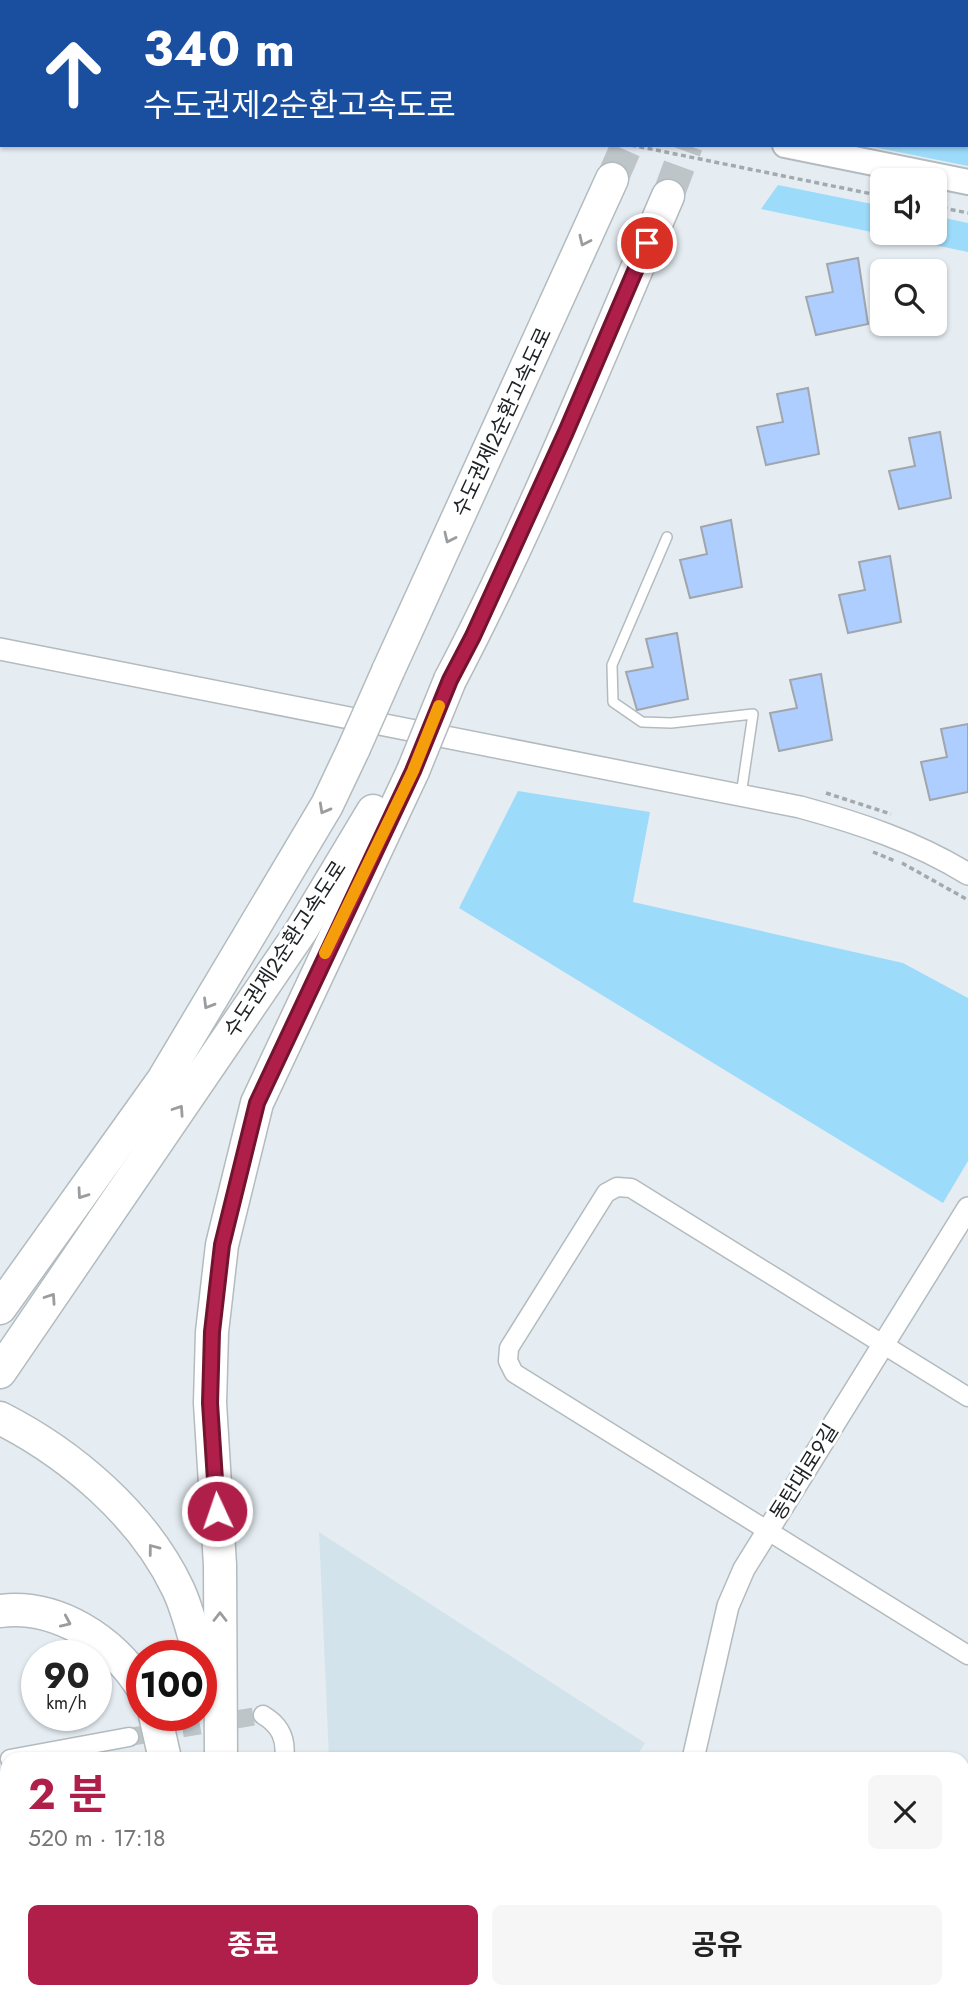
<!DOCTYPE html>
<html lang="ko">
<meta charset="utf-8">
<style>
:root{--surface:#fff;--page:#f6f6f6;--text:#222;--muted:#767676;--accent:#b01e4a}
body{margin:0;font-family:Jost,"Noto Sans KR",sans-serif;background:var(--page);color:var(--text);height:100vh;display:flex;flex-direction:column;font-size:26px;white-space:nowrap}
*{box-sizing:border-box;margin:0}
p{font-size:23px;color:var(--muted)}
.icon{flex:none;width:38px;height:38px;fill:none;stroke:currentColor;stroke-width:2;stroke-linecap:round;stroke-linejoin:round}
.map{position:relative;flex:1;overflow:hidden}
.drawer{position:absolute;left:0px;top:1752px;width:970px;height:247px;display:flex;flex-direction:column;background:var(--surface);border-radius:21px 21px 0 0;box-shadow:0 2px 5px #0004}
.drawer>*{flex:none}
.hud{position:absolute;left:0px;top:0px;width:970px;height:147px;box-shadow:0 2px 5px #0004;background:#1a4fa0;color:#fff;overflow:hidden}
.buttons{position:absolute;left:870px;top:168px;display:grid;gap:14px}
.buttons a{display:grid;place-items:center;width:77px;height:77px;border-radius:10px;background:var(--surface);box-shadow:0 2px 5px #0004;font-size:35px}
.speed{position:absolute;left:21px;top:1640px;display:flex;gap:14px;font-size:35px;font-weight:700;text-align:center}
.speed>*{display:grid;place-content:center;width:91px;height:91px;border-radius:50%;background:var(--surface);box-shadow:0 2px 5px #0004;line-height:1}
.speed small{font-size:18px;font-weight:400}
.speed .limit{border:10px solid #d22;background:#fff;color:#111}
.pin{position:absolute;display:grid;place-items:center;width:60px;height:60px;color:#fff;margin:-30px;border:4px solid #fff;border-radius:50%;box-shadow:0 2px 7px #0007}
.me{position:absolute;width:77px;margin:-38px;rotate:357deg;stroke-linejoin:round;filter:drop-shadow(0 0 5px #0008)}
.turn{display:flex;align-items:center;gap:24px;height:147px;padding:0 28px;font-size:32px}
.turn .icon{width:91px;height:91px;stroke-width:2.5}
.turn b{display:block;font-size:49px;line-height:60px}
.round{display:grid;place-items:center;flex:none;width:74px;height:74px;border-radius:10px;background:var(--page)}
.headline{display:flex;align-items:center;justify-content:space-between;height:119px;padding:0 28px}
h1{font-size:42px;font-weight:700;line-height:52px;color:var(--accent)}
.action{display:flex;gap:14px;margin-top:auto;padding:14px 28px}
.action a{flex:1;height:80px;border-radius:10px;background:var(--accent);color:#fff;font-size:28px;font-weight:700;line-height:80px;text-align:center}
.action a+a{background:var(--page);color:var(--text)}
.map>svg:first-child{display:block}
.built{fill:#d3e3eb}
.green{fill:#9ddbfa}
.building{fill:#adceff;stroke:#a1a5ac;stroke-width:2}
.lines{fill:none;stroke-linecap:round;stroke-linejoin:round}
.minor-tunnel{stroke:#bec5c9;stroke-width:18;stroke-dasharray:18 9;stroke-linecap:butt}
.motorway-tunnel{stroke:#bec5c9;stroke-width:32;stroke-dasharray:32 16;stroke-linecap:butt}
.service-casing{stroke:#b3bbbf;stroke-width:12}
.minor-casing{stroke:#b3bbbf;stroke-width:21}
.tertiary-casing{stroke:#b3bbbf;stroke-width:24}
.secondary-casing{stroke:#b3bbbf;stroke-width:28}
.motorway-casing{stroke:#b3bbbf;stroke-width:35}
.path{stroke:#a3aaae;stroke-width:3.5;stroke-dasharray:5 3.5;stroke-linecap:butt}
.service{stroke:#fff;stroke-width:9}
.minor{stroke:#fff;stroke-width:18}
.tertiary{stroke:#fff;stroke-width:21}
.secondary{stroke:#fff;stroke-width:24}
.motorway{stroke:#fff;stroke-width:32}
.motorway-bridge-casing{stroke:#b3bbbf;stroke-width:35;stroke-linecap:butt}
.motorway-bridge{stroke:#fff;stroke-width:32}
.oneway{stroke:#9b9c9d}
.route-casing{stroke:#721430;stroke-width:18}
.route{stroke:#b01e4a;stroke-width:12}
.slow{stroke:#f59e0b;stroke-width:12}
.labels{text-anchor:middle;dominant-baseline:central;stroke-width:6;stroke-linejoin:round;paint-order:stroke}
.street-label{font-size:21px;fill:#202325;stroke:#fff}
</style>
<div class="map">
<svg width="968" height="1997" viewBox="0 0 968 1997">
<rect width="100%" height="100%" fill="#e5edf2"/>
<g class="built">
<path d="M319,1532L645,1743L635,1759H329Z"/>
<path d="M333,1992H481L477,1997H333Z"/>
</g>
<g class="green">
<path d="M647,0H844L656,2Z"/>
<path d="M968,137V166L863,145H968Z"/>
<path d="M778,185L882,206V233H934L935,216L968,223V252L761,209Z"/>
<path d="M518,791L650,812L633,902L903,963L968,998V1161L943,1203L459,908Z"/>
</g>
<g class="building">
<path d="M858,258L868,324L816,335L806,297L833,292L827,264Z"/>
<path d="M808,388L819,454L766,465L757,427L783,422L777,394Z"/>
<path d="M940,432L951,498L899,509L889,471L915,466L909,438Z"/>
<path d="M731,520L742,587L690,598L680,560L707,554L701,527Z"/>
<path d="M890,556L901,622L848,633L839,595L865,590L859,562Z"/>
<path d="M677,633L688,699L637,710L626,672L653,667L646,639Z"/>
<path d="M821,674L832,740L779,751L770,713L797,708L790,680Z"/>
<path d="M968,724V792L930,800L921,762L947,757L941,729Z"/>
</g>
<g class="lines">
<path class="minor-tunnel" d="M129,1737L263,1715"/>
<g class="motorway-tunnel">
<path d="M685,2L686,0"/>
<path d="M742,2V0"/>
<path d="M612,179L627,145"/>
<path d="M668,196L687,145"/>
</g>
<g class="service-casing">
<g id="service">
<path d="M667,537L612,665L613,702L642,722L671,723L753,714L741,795"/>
<path d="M101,1992L105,1997"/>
</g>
</g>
<g class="minor-casing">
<g id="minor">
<path d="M968,1397L631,1188L617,1187L606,1193L509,1348L508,1361L514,1373L968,1655"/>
<path d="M263,1715C280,1725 287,1739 284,1759"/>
<path d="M10,1759L129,1737"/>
<path d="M962,1937L968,1928"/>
<path d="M286,1992L287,1997"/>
<path d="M924,1997L928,1992"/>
</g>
</g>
<g class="tertiary-casing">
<g id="tertiary">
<path d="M0,649L800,807C859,823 916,842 968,874"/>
<path d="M693,1759L728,1606L744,1569L968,1208"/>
<path d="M559,1993L560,1992"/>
</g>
</g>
<g class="secondary-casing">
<g id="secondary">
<path d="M60,0L69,2"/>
<path d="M355,0L364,2"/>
<path d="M785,145L968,182"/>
</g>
</g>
<g class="motorway-casing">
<g id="motorway">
<path d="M388,671L612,179"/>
<path d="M450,680C532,524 598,358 668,196"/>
<path d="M0,1308L163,1080L327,805L354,748"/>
<path d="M0,1372L301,931L373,811"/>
<path d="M0,1418C71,1454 143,1515 178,1589C188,1610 193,1634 200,1656"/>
<path d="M0,1611C57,1604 112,1640 142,1687"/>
<path d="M155,1715L165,1759"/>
<path d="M221,1759L220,1565L210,1403L212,1332L222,1245L257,1103L413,771"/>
<path d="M0,1914L7,1915"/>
<path d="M243,1992V1997"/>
</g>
</g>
<g class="path">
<path d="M579,0L589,2"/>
<path d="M0,30H2"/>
<path d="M631,145L882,196"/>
<path d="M934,206L968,213"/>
<path d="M826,793L891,814"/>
<path d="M873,852L895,861"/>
<path d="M902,863L968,900"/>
</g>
<use href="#service" class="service"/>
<use href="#minor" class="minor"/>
<use href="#tertiary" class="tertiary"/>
<use href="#secondary" class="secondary"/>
<use href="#motorway" class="motorway"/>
<g class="motorway-bridge-casing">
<g id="motorway-bridge">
<path d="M354,748L388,671"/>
<path d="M413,771L450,680"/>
</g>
</g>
<use href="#motorway-bridge" class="motorway-bridge"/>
</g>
<defs><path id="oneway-chevron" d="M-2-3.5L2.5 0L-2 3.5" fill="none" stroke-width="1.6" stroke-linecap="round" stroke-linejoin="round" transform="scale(1.75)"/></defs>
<g class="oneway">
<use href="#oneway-chevron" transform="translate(584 241) rotate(115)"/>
<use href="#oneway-chevron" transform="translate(449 538) rotate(115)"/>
<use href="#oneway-chevron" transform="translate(324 809) rotate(119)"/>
<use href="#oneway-chevron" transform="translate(208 1004) rotate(121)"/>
<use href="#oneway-chevron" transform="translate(179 1110) rotate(-56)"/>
<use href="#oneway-chevron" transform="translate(82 1194) rotate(125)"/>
<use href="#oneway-chevron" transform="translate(51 1298) rotate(-56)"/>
<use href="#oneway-chevron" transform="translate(153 1549) rotate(-127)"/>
<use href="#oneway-chevron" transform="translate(220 1617) rotate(-90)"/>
<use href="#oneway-chevron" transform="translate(66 1622) rotate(24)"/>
</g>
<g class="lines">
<g class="route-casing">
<path id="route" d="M217,1511L210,1403L212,1332L222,1245L257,1103L413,771L450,680L473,636L566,432L647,243"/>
</g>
<use href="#route" class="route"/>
<path class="slow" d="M325,953L413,771L439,706"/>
</g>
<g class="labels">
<g class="street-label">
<text transform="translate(502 422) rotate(-65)">수도권제2순환고속도로</text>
<text transform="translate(285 949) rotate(-57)">수도권제2순환고속도로</text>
<text transform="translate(804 1472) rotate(-58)">동탄대로9길</text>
</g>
</g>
</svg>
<div class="buttons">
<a><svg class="icon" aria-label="sound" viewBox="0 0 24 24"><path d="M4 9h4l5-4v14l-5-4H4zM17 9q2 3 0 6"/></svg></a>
<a><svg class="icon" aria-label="search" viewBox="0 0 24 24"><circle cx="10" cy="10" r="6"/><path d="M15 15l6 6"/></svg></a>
</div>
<div class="speed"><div>90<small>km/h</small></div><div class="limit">100</div></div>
<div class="pin" style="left:647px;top:243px;background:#d93025"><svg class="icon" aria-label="arrive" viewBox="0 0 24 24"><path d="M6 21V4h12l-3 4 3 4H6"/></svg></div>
<svg class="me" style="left:217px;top:1511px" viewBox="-20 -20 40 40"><circle r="17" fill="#b01e4a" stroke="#fff" stroke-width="3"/><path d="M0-11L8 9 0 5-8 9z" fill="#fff"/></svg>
<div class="hud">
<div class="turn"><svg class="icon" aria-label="ahead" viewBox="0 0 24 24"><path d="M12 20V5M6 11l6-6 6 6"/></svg><div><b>340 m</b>수도권제2순환고속도로</div></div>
</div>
<section class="drawer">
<div class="headline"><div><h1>2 분</h1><p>520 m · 17:18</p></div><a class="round"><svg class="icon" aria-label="close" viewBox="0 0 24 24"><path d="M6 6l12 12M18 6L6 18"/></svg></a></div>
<div class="action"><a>종료</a><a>공유</a></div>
</section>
</div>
